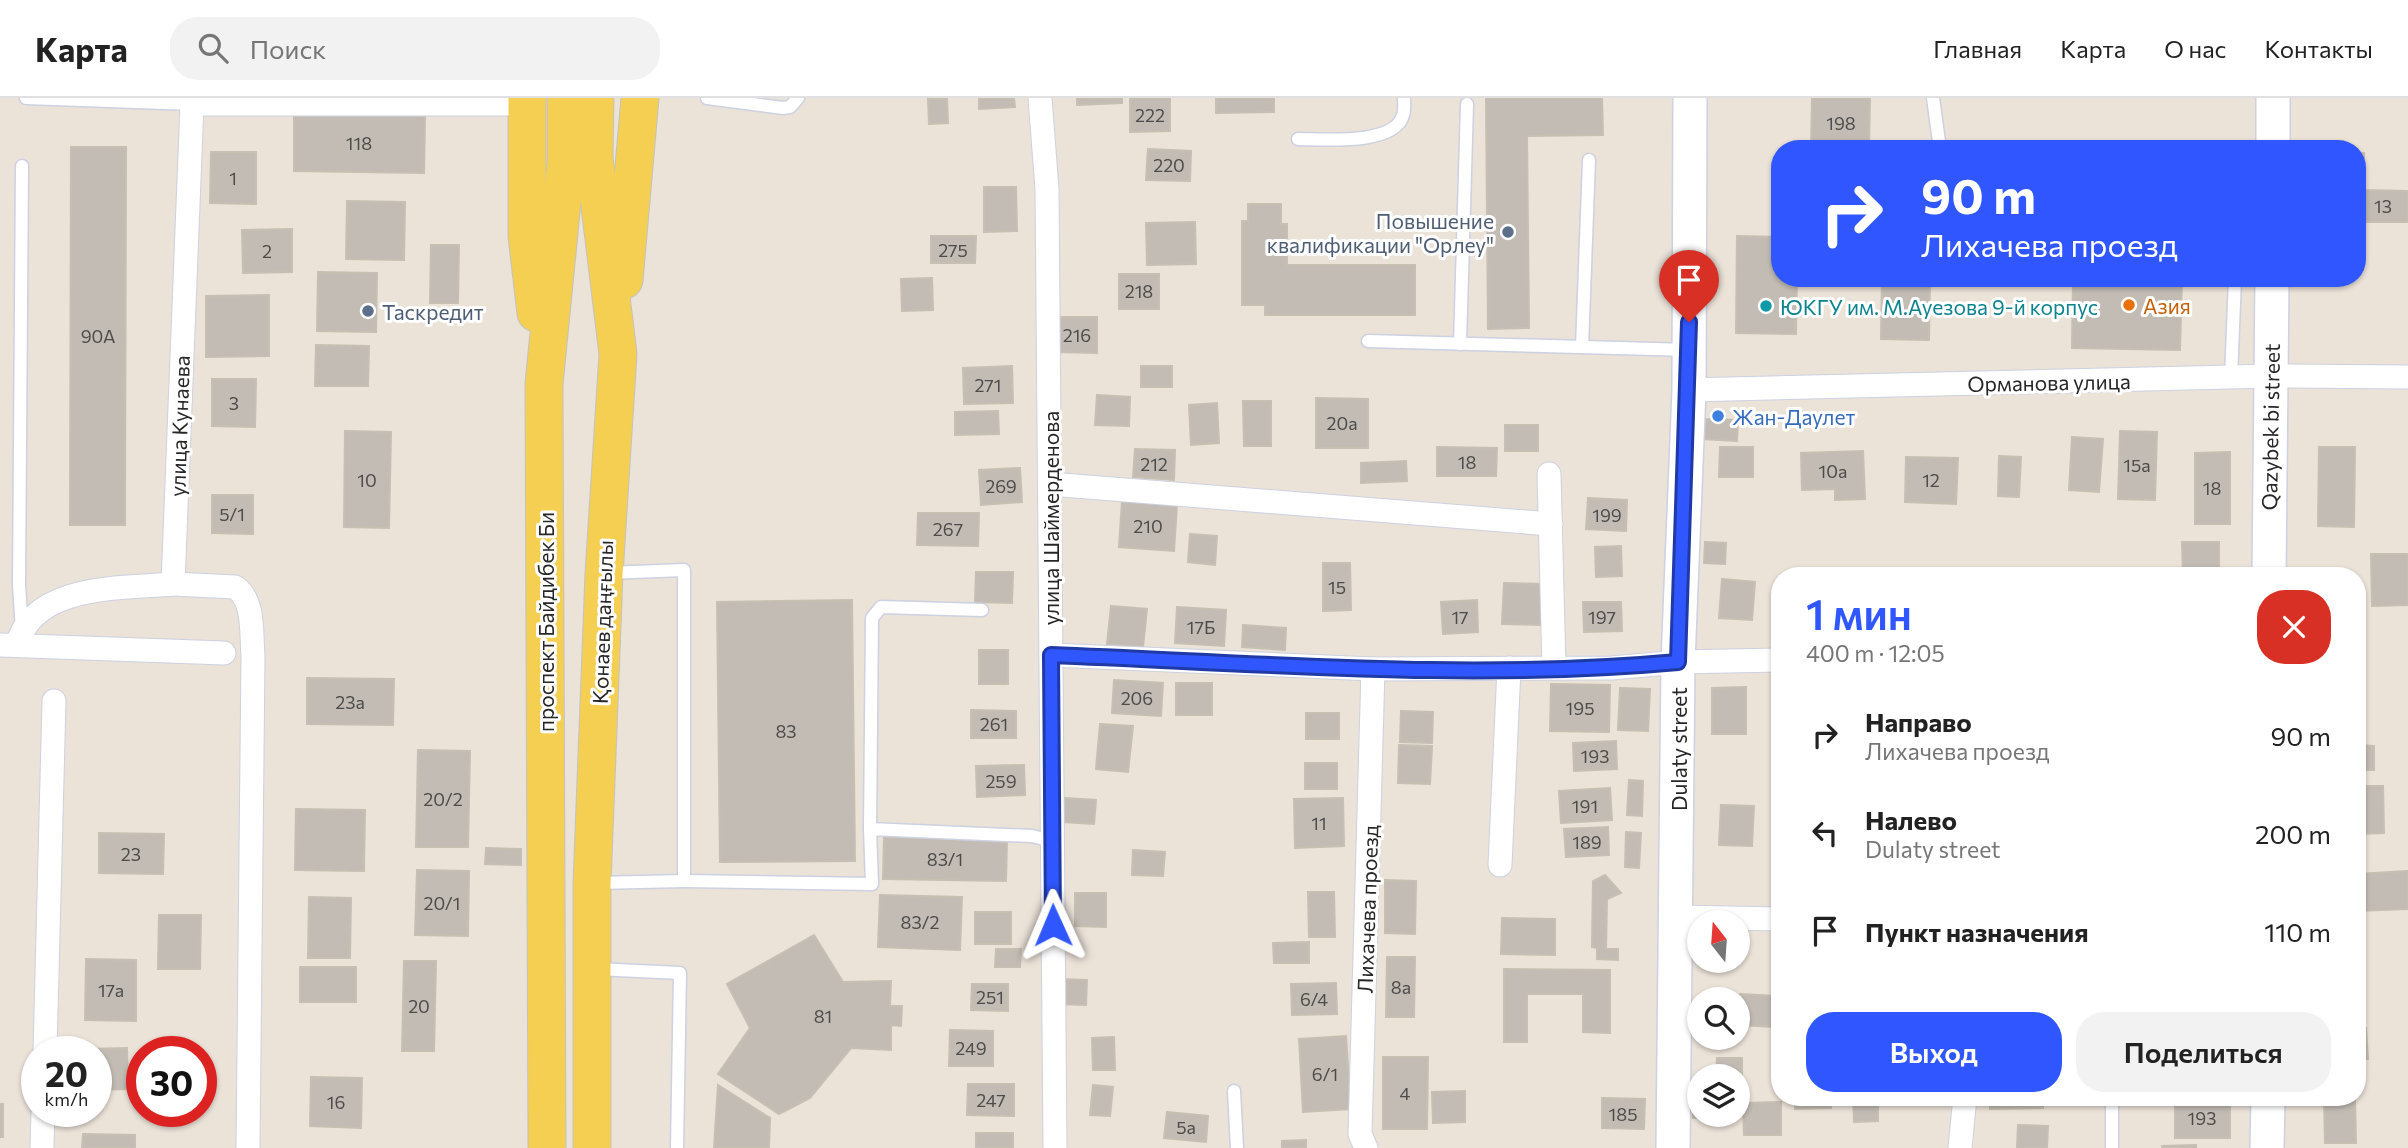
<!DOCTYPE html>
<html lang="ru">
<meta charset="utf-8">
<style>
:root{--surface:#fff;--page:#f2f2f2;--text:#222;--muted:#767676;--line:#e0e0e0;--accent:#3057ff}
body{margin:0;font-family:Commissioner,sans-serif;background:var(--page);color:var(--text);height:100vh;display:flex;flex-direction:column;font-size:26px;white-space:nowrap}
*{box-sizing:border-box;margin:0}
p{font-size:23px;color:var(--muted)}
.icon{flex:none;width:38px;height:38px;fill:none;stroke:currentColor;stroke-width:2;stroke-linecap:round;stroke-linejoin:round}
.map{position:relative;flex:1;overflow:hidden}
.sheet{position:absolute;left:1771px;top:469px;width:595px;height:539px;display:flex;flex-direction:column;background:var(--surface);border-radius:28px;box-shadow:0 2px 5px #0004}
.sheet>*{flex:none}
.banner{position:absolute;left:1771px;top:42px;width:595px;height:147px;border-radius:28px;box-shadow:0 2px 5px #0004;background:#3057ff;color:#fff;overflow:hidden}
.needle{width:46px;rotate:343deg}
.fabs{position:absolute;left:1687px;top:812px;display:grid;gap:14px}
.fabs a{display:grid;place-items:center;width:63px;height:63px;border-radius:50%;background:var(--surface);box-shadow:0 2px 5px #0004;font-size:35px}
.speed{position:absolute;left:21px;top:938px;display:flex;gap:14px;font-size:35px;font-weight:700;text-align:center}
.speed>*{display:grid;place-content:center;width:91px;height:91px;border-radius:50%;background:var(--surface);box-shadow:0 2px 5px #0004;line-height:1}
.speed small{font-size:18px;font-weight:400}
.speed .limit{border:10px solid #d22;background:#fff;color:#111}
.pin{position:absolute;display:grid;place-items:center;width:60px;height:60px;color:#fff;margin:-72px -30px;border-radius:50% 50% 50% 0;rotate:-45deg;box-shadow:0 0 7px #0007}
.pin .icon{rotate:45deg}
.me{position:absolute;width:77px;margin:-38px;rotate:359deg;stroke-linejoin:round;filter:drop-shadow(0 0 5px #0008)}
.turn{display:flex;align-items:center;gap:24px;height:147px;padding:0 35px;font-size:32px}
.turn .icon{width:91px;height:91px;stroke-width:2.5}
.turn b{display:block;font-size:49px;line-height:60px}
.round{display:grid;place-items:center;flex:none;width:74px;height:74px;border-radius:28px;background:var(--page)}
.head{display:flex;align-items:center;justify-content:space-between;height:119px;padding:0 35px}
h1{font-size:42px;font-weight:600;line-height:52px;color:var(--accent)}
.action{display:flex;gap:14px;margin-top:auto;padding:14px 35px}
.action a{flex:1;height:80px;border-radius:28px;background:var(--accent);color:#fff;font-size:28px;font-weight:600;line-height:80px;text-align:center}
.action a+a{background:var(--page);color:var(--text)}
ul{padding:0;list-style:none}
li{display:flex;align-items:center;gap:21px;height:98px;padding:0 35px}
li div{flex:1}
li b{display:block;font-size:26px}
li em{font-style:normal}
header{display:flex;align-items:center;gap:42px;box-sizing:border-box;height:98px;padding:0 35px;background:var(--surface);border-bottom:2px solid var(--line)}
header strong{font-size:33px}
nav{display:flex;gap:38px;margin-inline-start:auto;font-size:24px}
.search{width:490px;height:63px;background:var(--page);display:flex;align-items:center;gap:18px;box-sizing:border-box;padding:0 24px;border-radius:28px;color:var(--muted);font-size:26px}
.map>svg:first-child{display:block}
.building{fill:#c2bcb5;stroke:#c6bfb2;stroke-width:2}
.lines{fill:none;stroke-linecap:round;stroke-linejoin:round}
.lane-casing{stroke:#cdd1e1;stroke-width:15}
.street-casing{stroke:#cdd1e1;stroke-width:25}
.secondary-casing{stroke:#cdd1e1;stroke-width:36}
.primary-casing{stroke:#c3c3c3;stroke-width:39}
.lane{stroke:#fff;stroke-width:12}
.street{stroke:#fff;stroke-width:23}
.secondary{stroke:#fff;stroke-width:33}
.primary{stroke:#f5cf52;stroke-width:37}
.route-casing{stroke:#1f39a6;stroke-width:18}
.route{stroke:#3057ff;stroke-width:12}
.service-dot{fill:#5c6f8a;stroke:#fff;stroke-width:2.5}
.food-dot{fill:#e8710a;stroke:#fff;stroke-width:2.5}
.culture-dot{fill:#0f9aa8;stroke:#fff;stroke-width:2.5}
.shop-dot{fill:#3f7fe0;stroke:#fff;stroke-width:2.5}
.labels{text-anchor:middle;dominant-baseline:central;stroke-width:6;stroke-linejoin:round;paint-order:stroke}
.number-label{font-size:18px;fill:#4e4c4a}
.service-label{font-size:21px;fill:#4e5e75;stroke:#fff;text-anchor:end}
.food-label{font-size:21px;fill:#c56008;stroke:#fff;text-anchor:start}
.culture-label{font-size:21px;fill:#0d838f;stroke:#fff;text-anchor:start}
.street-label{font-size:21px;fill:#272727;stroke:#fff}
.shop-label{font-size:21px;fill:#366cbe;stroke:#fff;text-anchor:start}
</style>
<header>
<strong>Карта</strong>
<div class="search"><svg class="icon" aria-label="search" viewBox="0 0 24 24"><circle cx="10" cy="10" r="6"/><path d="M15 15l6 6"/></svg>Поиск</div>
<nav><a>Главная</a><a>Карта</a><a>О нас</a><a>Контакты</a></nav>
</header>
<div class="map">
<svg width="2408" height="1050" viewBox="0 0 2408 1050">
<rect width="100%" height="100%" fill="#ebe2d8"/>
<g class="building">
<path d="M979,0H1014L1015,9L979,11Z"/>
<path d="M1077,0H1122V5L1077,7Z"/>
<path d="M1130,0H1170V33L1130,34Z"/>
<path d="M1216,0H1274V14L1216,15Z"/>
<path d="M1486,0H1602L1603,37L1527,38L1529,230L1488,231Z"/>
<path d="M1812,0H1870L1869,51H1811Z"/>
<path d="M928,1H947L948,25L929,26Z"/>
<path d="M294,15L425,17L424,75L294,73Z"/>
<path d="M71,49H126L125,427H70Z"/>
<path d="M1148,51L1191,53L1190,83L1146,82Z"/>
<path d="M211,54H256V106L210,105Z"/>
<path d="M2357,55H2364V92L2408,93V124H2364V137H2357Z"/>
<path d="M984,89H1016L1017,133L984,134Z"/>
<path d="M347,103L405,104L404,162L346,161Z"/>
<path d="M1248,106H1281V126H1287V167H1415V217H1265V207H1242V123H1248Z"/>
<path d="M1195,124L1196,166L1147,167L1146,125Z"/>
<path d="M292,131V174L243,175L242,132Z"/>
<path d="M931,138H976L975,165H931Z"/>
<path d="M1737,138L1780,139V180H1797L1796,236L1736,235Z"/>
<path d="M431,147H459L458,205H430Z"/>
<path d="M318,174L377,175L376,234L317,233Z"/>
<rect x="1119" y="176" width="40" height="35"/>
<path d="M932,180L933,212L902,213L901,181Z"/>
<path d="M1882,180H1930L1929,242L1881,241Z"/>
<path d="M2073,180H2182L2180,252L2072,250Z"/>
<path d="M269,197V258L206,259V198Z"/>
<path d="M1057,219H1097V255L1057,254Z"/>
<path d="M316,247L369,248L368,288H315Z"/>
<path d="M1012,268L1013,305L964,306L963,270Z"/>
<rect x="1141" y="268" width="31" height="21"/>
<path d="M212,281H256L255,329L212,328Z"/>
<path d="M1097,297L1130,299L1129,328L1095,327Z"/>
<path d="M1316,300L1368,301V350H1316Z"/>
<path d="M1243,303H1271V348H1244Z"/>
<path d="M1217,305L1219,345L1191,347L1189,307Z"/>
<path d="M998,313L999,336L955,337V314Z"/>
<path d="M1702,321L1738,322L1737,343L1701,341Z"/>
<rect x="1505" y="327" width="33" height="26"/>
<path d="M345,333L391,334L389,430L344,429Z"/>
<path d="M2120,333L2157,334L2155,402L2118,401Z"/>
<path d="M2072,339L2103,341L2099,394L2069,392Z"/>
<path d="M1437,349L1497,350L1496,378H1437Z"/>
<path d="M1720,349H1753V379H1719Z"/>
<path d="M2319,349H2355L2354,429L2318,428Z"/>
<path d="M1135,351L1175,352L1174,382L1133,379Z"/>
<path d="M1863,353L1865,401L1835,402V391L1802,392L1801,355Z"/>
<path d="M2230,354V426H2195V355Z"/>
<path d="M1999,358L2021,359L2019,399L1998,398Z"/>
<path d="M1906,359L1958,360L1956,406L1905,404Z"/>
<path d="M1406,363L1407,383L1361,385V365Z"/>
<path d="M1020,370L1022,404L981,407L979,372Z"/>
<path d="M212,397H253V436L212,435Z"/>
<path d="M1588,400L1627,402L1626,433L1586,431Z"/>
<path d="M1122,403L1177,407L1174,453L1119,449Z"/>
<path d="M918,415H979L978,448L917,447Z"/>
<path d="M1190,436L1217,438L1215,467L1188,464Z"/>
<path d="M1705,444L1726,445L1725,466L1704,465Z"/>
<path d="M2182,444H2219V478H2183Z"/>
<path d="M1621,448L1622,478L1596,479L1595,449Z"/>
<path d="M2371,456H2408V507L2372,508Z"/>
<path d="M1323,465H1350L1351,512L1323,513Z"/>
<path d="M976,474H1013L1012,505L975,504Z"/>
<path d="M1722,481L1755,484L1752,522L1719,520Z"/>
<path d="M1504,485L1543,486L1542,527L1502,526Z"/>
<path d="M852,502L855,763L720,764L717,504Z"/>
<path d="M1477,502L1478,534L1443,536L1441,504Z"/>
<path d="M1583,504H1621L1622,533L1584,534Z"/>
<path d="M1111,508L1147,511L1143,549L1107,546Z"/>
<path d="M1177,509L1226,512L1224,548L1175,545Z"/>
<path d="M1243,527L1286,530L1285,552L1242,549Z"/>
<rect x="979" y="552" width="29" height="34"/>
<path d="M307,580L394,581L393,627L307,626Z"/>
<path d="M1114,582L1163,585L1161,618L1112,615Z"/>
<rect x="1176" y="585" width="36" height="32"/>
<path d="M1551,586L1610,587L1609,634L1550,633Z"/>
<path d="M1746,589V636H1712V590Z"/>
<path d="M1620,590L1650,591L1648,633L1618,632Z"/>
<path d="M971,612L1016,613V640H971Z"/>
<path d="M1401,613L1433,614L1432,645L1400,644Z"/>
<rect x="1306" y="615" width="33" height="26"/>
<path d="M1100,626L1133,628L1128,674L1096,671Z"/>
<path d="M1616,643L1617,671L1574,673L1573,645Z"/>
<path d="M1399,647L1432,648L1430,686L1398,685Z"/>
<path d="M2357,647L2374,648V672H2357Z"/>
<path d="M418,652L470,653L468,749H416Z"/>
<rect x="1305" y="665" width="32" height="26"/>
<path d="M1024,667L1025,697L977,699L976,668Z"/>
<path d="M1629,682L1643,683L1642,718L1627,717Z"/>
<path d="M2357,688H2383L2384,735L2357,736Z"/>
<path d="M1610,690L1612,722L1561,725L1559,693Z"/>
<path d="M1065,700L1096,702L1094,726L1063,724Z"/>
<path d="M1343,700L1344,748L1295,750L1294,701Z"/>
<path d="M1721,707L1754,708L1752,748L1719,747Z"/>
<path d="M296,711L365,712L364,773L295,772Z"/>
<path d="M1608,729L1609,757L1566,759L1564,731Z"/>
<path d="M1626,734L1641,735L1639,770L1625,769Z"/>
<path d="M99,735L164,736L163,776L99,775Z"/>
<path d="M884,739L1007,742L1006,783L883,781Z"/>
<path d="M486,750L521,751V767L485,766Z"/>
<path d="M1133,752L1165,754L1163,778L1132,777Z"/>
<path d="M417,772L469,773L468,838L415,837Z"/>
<path d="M2408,773V811L2357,813V776Z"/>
<path d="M1605,777L1621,795L1607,801L1606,851H1618V862L1597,861V850L1592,849L1593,783Z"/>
<path d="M1385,782L1416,783L1415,836L1385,835Z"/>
<path d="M1308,794H1334L1335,839H1309Z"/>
<path d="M1075,795H1106V829L1075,828Z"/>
<path d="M880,797L962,799L960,852L878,849Z"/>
<path d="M309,799L351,800L350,860H308Z"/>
<rect x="975" y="814" width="36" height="32"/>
<path d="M159,817H201L200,871H158Z"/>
<path d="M1502,820L1555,821V857L1501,856Z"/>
<path d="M814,837L843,884L891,883L890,908H902L901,928L891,927V952L851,950L810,1000L779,1016L718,976L750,930L727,886Z"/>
<path d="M1309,844V865H1274L1273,845Z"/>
<rect x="2357" y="848" width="3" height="53"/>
<path d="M996,851H1021L1020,869H995Z"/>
<path d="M1387,859H1415L1414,919H1386Z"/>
<path d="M86,861L136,862V923L85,922Z"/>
<path d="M404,863H436L434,953H402Z"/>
<rect x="300" y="869" width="56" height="35"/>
<path d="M1504,871L1610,872V935L1583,934V896H1527V944H1504Z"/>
<path d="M1058,881L1087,882L1086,907L1057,906Z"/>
<path d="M1336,885L1337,916L1292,917L1291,886Z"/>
<path d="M972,886H1008V913L971,912Z"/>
<path d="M1740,896L1776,898L1775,929L1739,927Z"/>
<path d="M2366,930L2368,961H2357V931Z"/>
<path d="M950,932L993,933V968H949Z"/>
<path d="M1346,938L1351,1011L1303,1014L1299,941Z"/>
<path d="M1114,939L1115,972H1093L1092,940Z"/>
<path d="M127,950L128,991L96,992V954H86V951Z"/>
<path d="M1383,959H1428L1427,1031H1383Z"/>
<path d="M1717,960H1742V982H1738V978H1716Z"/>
<path d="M311,979L362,980L361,1030L310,1028Z"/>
<path d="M968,986H1014V1018L967,1017Z"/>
<path d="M718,987L770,1020L769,1050H714Z"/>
<path d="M1093,987L1113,989L1110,1018L1090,1017Z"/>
<path d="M1699,987V1017L1731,1019L1693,1020L1692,988Z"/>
<path d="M1465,993V1024L1433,1025L1432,994Z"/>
<path d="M1795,999H1831V1010L1795,1011Z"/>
<path d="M1853,999H1878V1023L1854,1024Z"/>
<path d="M1990,999H2043V1010L1990,1011Z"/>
<rect x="2175" y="999" width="55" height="41"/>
<path d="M1602,1000L1645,1001L1644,1031L1602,1030Z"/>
<path d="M2355,1000L2356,1045H2325L2324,1001Z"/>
<path d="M1781,1004V1037H1744L1743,1005Z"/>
<rect x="0" y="1006" width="3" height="33"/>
<path d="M1167,1014L1208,1018L1206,1044L1164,1040Z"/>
<path d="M2018,1027L2048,1028L2047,1050H2017Z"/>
<rect x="976" y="1035" width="37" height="15"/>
<path d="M83,1036L135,1037V1050H82Z"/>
<path d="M1306,1042V1050H1282V1043Z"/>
<path d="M2196,1047V1050H2162V1048Z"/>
</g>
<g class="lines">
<g class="lane-casing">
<g id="lane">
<path d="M26,0L192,6"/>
<path d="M707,0L783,10L790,9L798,0"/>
<path d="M1933,0L1940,51"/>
<path d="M1298,41C1322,41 1395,48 1403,17C1405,12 1404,5 1404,0"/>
<path d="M1368,243L1689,252"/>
<path d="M1460,246L1467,6"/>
<path d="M1582,249L1589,62"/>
<path d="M2231,280L2235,180"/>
<path d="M22,532L19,487L22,68"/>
<path d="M870,731L872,520L881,509L982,512"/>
<path d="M684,783L872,786L870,731L1032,738L1052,743"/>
<path d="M596,785L684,783V472L607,475"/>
<path d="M596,871L680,875L677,1050"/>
<path d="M1234,993L1237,1050"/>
<path d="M2112,999V1050"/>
</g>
</g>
<g class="street-casing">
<g id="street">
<path d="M1040,0L1047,91L1055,1050"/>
<path d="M1689,292L2271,278L2408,279"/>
<path d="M1549,376L1554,570"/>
<path d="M1050,386L1551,426"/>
<path d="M173,486L235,489C255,502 251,536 253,558L248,1050"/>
<path d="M0,547L224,555"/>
<path d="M17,547C34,485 122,491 173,486L192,6H527"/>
<path d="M1051,557L1373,571L1612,570L1678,564L1780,562"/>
<path d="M1500,767L1509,570"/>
<path d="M1677,819L1780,821"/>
<path d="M45,954L54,603"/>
<path d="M42,1050L43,1013"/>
<path d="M1366,1050L1360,1036L1373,571"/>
<path d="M1960,1050L1965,999"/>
</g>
</g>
<g class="secondary-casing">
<g id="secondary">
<path d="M2273,51V0"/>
<path d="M2269,478L2272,180"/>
<path d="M1673,1050L1678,564L1689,292L1690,0"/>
<path d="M2267,1050L2268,999"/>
</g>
</g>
<g class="primary-casing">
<g id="primary">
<path d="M527,0V138L536,215"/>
<path d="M624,182L640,0"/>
<path d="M547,1050L544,286L566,64V0"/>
<path d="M592,1050V786L604,476L618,256L594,59L595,0"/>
</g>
</g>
<use href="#lane" class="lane"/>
<use href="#street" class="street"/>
<use href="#secondary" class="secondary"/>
<use href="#primary" class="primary"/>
</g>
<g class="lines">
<g class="route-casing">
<path id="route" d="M1053,827L1051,557C1259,565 1470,583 1678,564L1689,224"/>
</g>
<use href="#route" class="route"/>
</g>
<g class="service-dot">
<circle cx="1508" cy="134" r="7"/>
<circle cx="368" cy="213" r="7"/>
</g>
<circle class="food-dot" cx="2129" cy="207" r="7"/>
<circle class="culture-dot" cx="1766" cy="208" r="7"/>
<circle class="shop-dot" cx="1718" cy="318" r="7"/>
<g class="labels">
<g class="number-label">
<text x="1150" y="17">222</text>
<text x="1841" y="25">198</text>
<text x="359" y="45">118</text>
<text x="1169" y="67">220</text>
<text x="233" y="80">1</text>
<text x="2383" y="108">13</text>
<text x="953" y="152">275</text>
<text x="267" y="153">2</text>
<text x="1139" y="193">218</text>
<text x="1077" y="237">216</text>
<text x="98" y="238">90А</text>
<text x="988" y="287">271</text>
<text x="234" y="305">3</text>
<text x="1342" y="325">20а</text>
<text x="1467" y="364">18</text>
<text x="1154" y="366">212</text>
<text x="2137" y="367">15а</text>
<text x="1833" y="373">10а</text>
<text x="367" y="382">10</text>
<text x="1931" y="382">12</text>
<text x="1001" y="388">269</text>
<text x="2212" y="390">18</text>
<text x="232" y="416">5/1</text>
<text x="1607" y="417">199</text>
<text x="1148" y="428">210</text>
<text x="948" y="431">267</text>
<text x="1337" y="489">15</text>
<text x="1460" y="519">17</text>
<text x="1602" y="519">197</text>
<text x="1201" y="529">17Б</text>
<text x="1137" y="600">206</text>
<text x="350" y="604">23а</text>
<text x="1580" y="610">195</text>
<text x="994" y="626">261</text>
<text x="786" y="633">83</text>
<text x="1595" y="658">193</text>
<text x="1001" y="683">259</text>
<text x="443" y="701">20/2</text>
<text x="1585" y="708">191</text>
<text x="1319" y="725">11</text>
<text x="1587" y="744">189</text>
<text x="131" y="756">23</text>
<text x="945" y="761">83/1</text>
<text x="442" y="805">20/1</text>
<text x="920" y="824">83/2</text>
<text x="1401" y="889">8а</text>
<text x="111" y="892">17а</text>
<text x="990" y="899">251</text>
<text x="1314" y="901">6/4</text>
<text x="419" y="908">20</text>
<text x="823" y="918">81</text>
<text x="971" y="950">249</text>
<text x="1325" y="976">6/1</text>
<text x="1405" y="995">4</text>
<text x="991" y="1002">247</text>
<text x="336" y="1004">16</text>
<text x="1623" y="1016">185</text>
<text x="2202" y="1020">193</text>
<text x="1186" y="1029">5а</text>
</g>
<g class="service-label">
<text x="1494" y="122">Повышение<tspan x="1494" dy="24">квалификации "Орлеу"</tspan></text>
<text x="382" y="213" text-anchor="start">Таскредит</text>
</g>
<g class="food-label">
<text x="2143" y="207">Азия</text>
</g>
<g class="culture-label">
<text x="1780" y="208">ЮКГУ им. М.Ауезова 9-й корпус</text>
</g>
<g class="street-label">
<text transform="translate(2049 284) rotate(-1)">Орманова улица</text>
<text transform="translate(179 328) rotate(-88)">улица Кунаева</text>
<text transform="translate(2270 329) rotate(-89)">Qazybek bi street</text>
<text transform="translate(1050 420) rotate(-90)">улица Шаймерденова</text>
<text transform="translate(545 524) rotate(-90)">проспект Байдибек Би</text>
<text transform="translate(602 524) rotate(-88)">Қонаев даңғылы</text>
<text transform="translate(1678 651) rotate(-90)">Dulaty street</text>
<text transform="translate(1367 811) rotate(-88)">Лихачева проезд</text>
</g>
<g class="shop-label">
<text x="1732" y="318">Жан-Даулет</text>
</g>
</g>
</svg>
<div class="fabs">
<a><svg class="needle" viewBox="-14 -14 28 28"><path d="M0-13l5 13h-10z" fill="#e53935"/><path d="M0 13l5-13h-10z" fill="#767676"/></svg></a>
<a><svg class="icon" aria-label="search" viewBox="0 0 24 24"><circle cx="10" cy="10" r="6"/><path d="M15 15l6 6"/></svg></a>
<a><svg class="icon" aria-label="layers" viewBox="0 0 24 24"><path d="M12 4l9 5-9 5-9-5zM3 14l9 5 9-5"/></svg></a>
</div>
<div class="speed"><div>20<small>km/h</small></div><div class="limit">30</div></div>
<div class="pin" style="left:1689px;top:224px;background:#d93025"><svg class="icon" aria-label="arrive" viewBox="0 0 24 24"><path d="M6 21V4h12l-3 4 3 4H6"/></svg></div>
<svg class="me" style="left:1053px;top:827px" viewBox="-20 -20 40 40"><path d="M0-17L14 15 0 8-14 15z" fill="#3057ff" stroke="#fff" stroke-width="4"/></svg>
<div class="banner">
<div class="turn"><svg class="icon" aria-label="right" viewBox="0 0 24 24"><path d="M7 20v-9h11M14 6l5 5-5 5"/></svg><div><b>90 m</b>Лихачева проезд</div></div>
</div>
<section class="sheet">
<div class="head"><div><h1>1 мин</h1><p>400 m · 12:05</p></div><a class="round" style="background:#d93025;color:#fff"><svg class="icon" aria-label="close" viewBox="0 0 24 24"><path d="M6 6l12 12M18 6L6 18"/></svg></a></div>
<ul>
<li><svg class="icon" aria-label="right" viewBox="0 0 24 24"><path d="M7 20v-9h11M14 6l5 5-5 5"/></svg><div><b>Направо</b><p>Лихачева проезд</p></div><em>90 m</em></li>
<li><svg class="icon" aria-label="left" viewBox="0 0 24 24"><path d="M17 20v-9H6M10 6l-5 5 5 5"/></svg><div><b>Налево</b><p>Dulaty street</p></div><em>200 m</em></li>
<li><svg class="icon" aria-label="arrive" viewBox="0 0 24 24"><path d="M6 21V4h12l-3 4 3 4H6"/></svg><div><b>Пункт назначения</b></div><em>110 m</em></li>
</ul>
<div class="action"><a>Выход</a><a>Поделиться</a></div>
</section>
</div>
